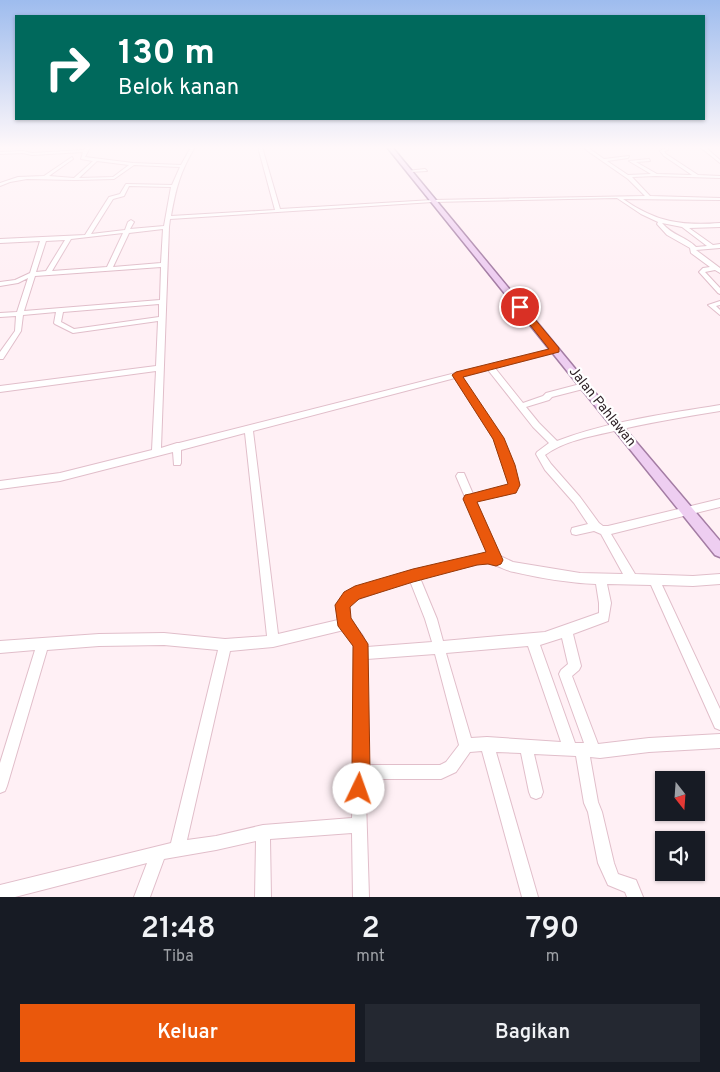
<!DOCTYPE html>
<html lang="id">
<style>
:root{--surface:#171b24;--page:#242831;--text:#f1f3f6;--muted:#9ea1a6;--accent:#ea580c}
body{margin:0;font-family:Overpass,sans-serif;background:var(--page);color:var(--text);height:100vh;display:flex;flex-direction:column;font-size:19px;white-space:nowrap}
*{box-sizing:border-box;margin:0}
p{font-size:16px;color:var(--muted)}
.icon{flex:none;width:28px;height:28px;fill:none;stroke:currentColor;stroke-width:2;stroke-linecap:round;stroke-linejoin:round}
.map{position:relative;height:897px;overflow:hidden}
.details{display:flex;flex-direction:column;background:var(--surface);flex:1}
.details>*{flex:none}
.guide{position:absolute;left:15px;top:15px;width:690px;height:105px;border-radius:0px;box-shadow:0 1px 4px #0004;background:#00695c;color:#fff;overflow:hidden}
.needle{width:32px;rotate:163deg}
.tools{position:absolute;left:655px;top:771px;display:grid;gap:10px}
.tools a{display:grid;place-items:center;width:50px;height:50px;border-radius:0px;background:var(--surface);box-shadow:0 1px 4px #0004;font-size:25px}
.pin{position:absolute;display:grid;place-items:center;width:42px;height:42px;color:#fff;margin:-21px;border:2px solid #fff;border-radius:50%;box-shadow:0 1px 5px #0007}
.me{position:absolute;width:55px;margin:-28px;rotate:3deg;stroke-linejoin:round;filter:drop-shadow(0 0 4px #0008)}
.turn{display:flex;align-items:center;gap:18px;height:105px;padding:0 20px;font-size:22px}
.turn .icon{width:65px;height:65px;stroke-width:2.5}
.turn b{display:block;font-size:35px;line-height:42px}
.eta{display:flex;justify-content:space-evenly;align-items:center;height:85px;text-align:center}
.eta b{font-size:30px;font-weight:600;line-height:35px}
.action{display:flex;gap:10px;margin-top:auto;padding:10px 20px}
.action a{flex:1;height:58px;border-radius:0px;background:var(--accent);color:#fff;font-size:20px;font-weight:600;line-height:58px;text-align:center}
.action a+a{background:var(--page);color:var(--text)}
.map>svg:first-child{display:block}
.lines{fill:none;stroke-linecap:round;stroke-linejoin:round}
.minor-casing{stroke:#e1beca;stroke-width:2}
.major-casing{stroke:#a47da4;stroke-width:3}
.minor{fill:#fff;fill-rule:evenodd}
.major{fill:#eecef1;fill-rule:evenodd}
.route{fill:#ea580c;stroke:#983908}
.labels{text-anchor:middle;dominant-baseline:central;stroke-width:4.5;stroke-linejoin:round;paint-order:stroke}
.street-label{font-size:14px;fill:#302328;stroke:#fff}
</style>
<div class="map">
<svg width="720" height="897" viewBox="0 0 720 897">
<rect width="100%" height="100%" fill="#fff0f5"/>
<g class="lines">
<g class="minor-casing">
<g id="minor">
<path d="M86,147H90L85,157L133,163L181,165L191,147H195C180,172 176,188 171,216L275,210L258,147H262L280,209L433,200L645,196L628,179L582,147H587L604,159L629,156L628,158L607,161L628,175L651,174L629,161L649,159L650,161L636,162L657,174L692,175L664,156L660,151L665,148L664,147H668V150L664,151L666,154L698,175L720,176V178L656,176L632,177L650,196L720,198V200L623,199C656,222 681,226 720,223V227L689,228L713,245L720,244V248L696,250L720,268V273L715,270L705,272L720,288V294L718,293L699,272L703,268L710,267L691,253L690,248L667,235L657,224L658,222L641,214L617,198L433,202L170,219L169,227L161,448L177,443H179L555,348L559,350L558,352L495,368L523,403L543,396L546,393L584,383L587,384L588,386L587,388L552,397L549,400L526,407L539,423L557,441C609,421 666,414 720,405V411C683,417 646,423 610,432C588,437 564,441 545,455L551,464L580,497L599,523L603,526H608L720,499V507L611,534L635,574L693,576L720,574V584L693,586L662,585L720,709V730L715,728L651,585L607,584L611,603L608,621L573,634L581,666L579,670L572,676L598,744L649,738L720,734V748L649,752L600,758L590,757L598,802L602,812L614,863L618,874L636,880L643,897H627L625,892L608,885L598,863L588,812L584,803L576,756L534,754L543,792L541,797L536,799L531,797L529,792L521,753L496,752L538,897H522L482,751L470,752L456,772L441,779H367L366,800L369,897H353L352,833L270,839L271,897H255L256,841L216,850L164,859L150,897H134L147,863L15,897H0V885L171,843L218,650L164,645L99,646L47,650L7,786L5,791L0,793V763L35,650L0,653V641L99,634L164,633L225,639L267,636L245,433L181,450V463L180,465H174L173,452L60,481L0,489V481L60,473L152,450L156,371L0,392V386L156,366L158,321L73,333L55,324L54,323L56,312L23,315L21,331L3,359H0V352L15,331L16,316L0,317V313L17,312L28,278L18,283L0,286V282L15,280L30,273L40,241L0,243V239L85,235L109,197L120,194L126,184L172,185L180,167L134,165L114,179L75,180L27,179L10,182L0,186V183L18,177L44,176L72,157L73,159L49,176L74,178L93,161L81,159L83,152L32,155L23,153L0,154V152L23,151L32,153L84,150ZM97,161L129,165L113,177L79,178ZM129,186L171,187L164,226L130,229L134,222L131,220L128,222L125,230L91,234L113,199L124,196ZM662,223L682,227L707,246L696,247C685,236 673,236 662,223ZM163,229L161,263L113,267L129,233ZM123,233L107,267L52,271L71,239ZM65,240L46,271L36,272L46,241ZM161,267L160,300L24,311L35,276ZM159,304V317L74,329L61,322L63,312ZM488,370L533,427L549,443L537,452L536,454L545,470L574,503L588,524L572,528L571,531L572,534L576,535L594,531L601,534L623,574L580,573L513,562L500,556L476,501L514,492L519,485L514,465L502,438L462,377ZM455,378L494,439L504,465L509,484L508,486L473,494L464,473H458L456,476L465,497L464,499L467,502L488,553L413,570L349,592C338,597 335,609 338,620L278,634L253,431ZM484,563C495,563 503,570 514,572C540,578 569,583 596,584L599,603V613L545,632L443,641L437,619L420,578ZM410,581L425,619L432,642L367,647L363,636L348,616V607L353,601ZM344,630L355,647L354,772L352,818L263,825L216,836L187,840L230,651L273,647ZM562,638L568,664L561,670L559,674L584,743H575L540,645ZM528,646L561,742L487,737L471,738L446,653ZM435,654L459,745L446,762L440,765H368L367,659Z"/>
<path d="M700,147H705L720,160V163Z"/>
<path d="M425,169L427,171L409,172L407,171Z"/>
<path d="M720,301V305L716,306L720,310V315L708,305Z"/>
</g>
</g>
<g class="major-casing">
<path id="major" d="M387,147H392L620,423L720,541V557L715,555Z"/>
</g>
<use href="#minor" class="minor"/>
<use href="#major" class="major"/>
</g>
<linearGradient id="sky" x2="0" y2="1"><stop stop-color="#9ebcee"/><stop offset="0.54" stop-color="#fff8fa"/><stop offset="1" stop-color="#fff8fa" stop-opacity="0"/></linearGradient>
<rect width="720" height="273" fill="url(#sky)"/>
<path class="route" d="M520,304L523,305L559,348V352L463,377L504,438L515,465L520,485L516,493L477,502L503,560L501,564L496,566L488,564L477,565L413,582L359,599L350,607L351,618L368,644L370,772L368,789L366,795L359,798L353,795L350,789L352,772L353,646L338,626L335,605L344,592L355,586L413,569L486,552L463,499L465,495L470,494L508,484L493,439L452,375L456,372L549,349L516,307Z"/>
<g class="labels">
<g class="street-label">
<text transform="translate(602 407) rotate(51)">Jalan Pahlawan</text>
</g>
</g>
</svg>
<div class="tools">
<a><svg class="needle" viewBox="-14 -14 28 28"><path d="M0-13l5 13h-10z" fill="#e53935"/><path d="M0 13l5-13h-10z" fill="#9ea1a6"/></svg></a>
<a><svg class="icon" aria-label="sound" viewBox="0 0 24 24"><path d="M4 9h4l5-4v14l-5-4H4zM17 9q2 3 0 6"/></svg></a>
</div>
<div class="pin" style="left:520px;top:307px;background:#d93025"><svg class="icon" aria-label="arrive" viewBox="0 0 24 24"><path d="M6 21V4h12l-3 4 3 4H6"/></svg></div>
<svg class="me" style="left:359px;top:789px" viewBox="-20 -20 40 40"><circle r="19" fill="#fff"/><path d="M0-13L10 11 0 6-10 11z" fill="#ea580c"/></svg>
<div class="guide">
<div class="turn"><svg class="icon" aria-label="right" viewBox="0 0 24 24"><path d="M7 20v-9h11M14 6l5 5-5 5"/></svg><div><b>130 m</b>Belok kanan</div></div>
</div>
</div>
<section class="details">
<div class="eta">
<div><b>21:48</b><p>Tiba</p></div>
<div><b>2</b><p>mnt</p></div>
<div><b>790</b><p>m</p></div>
</div>
<div class="action"><a>Keluar</a><a>Bagikan</a></div>
</section>
